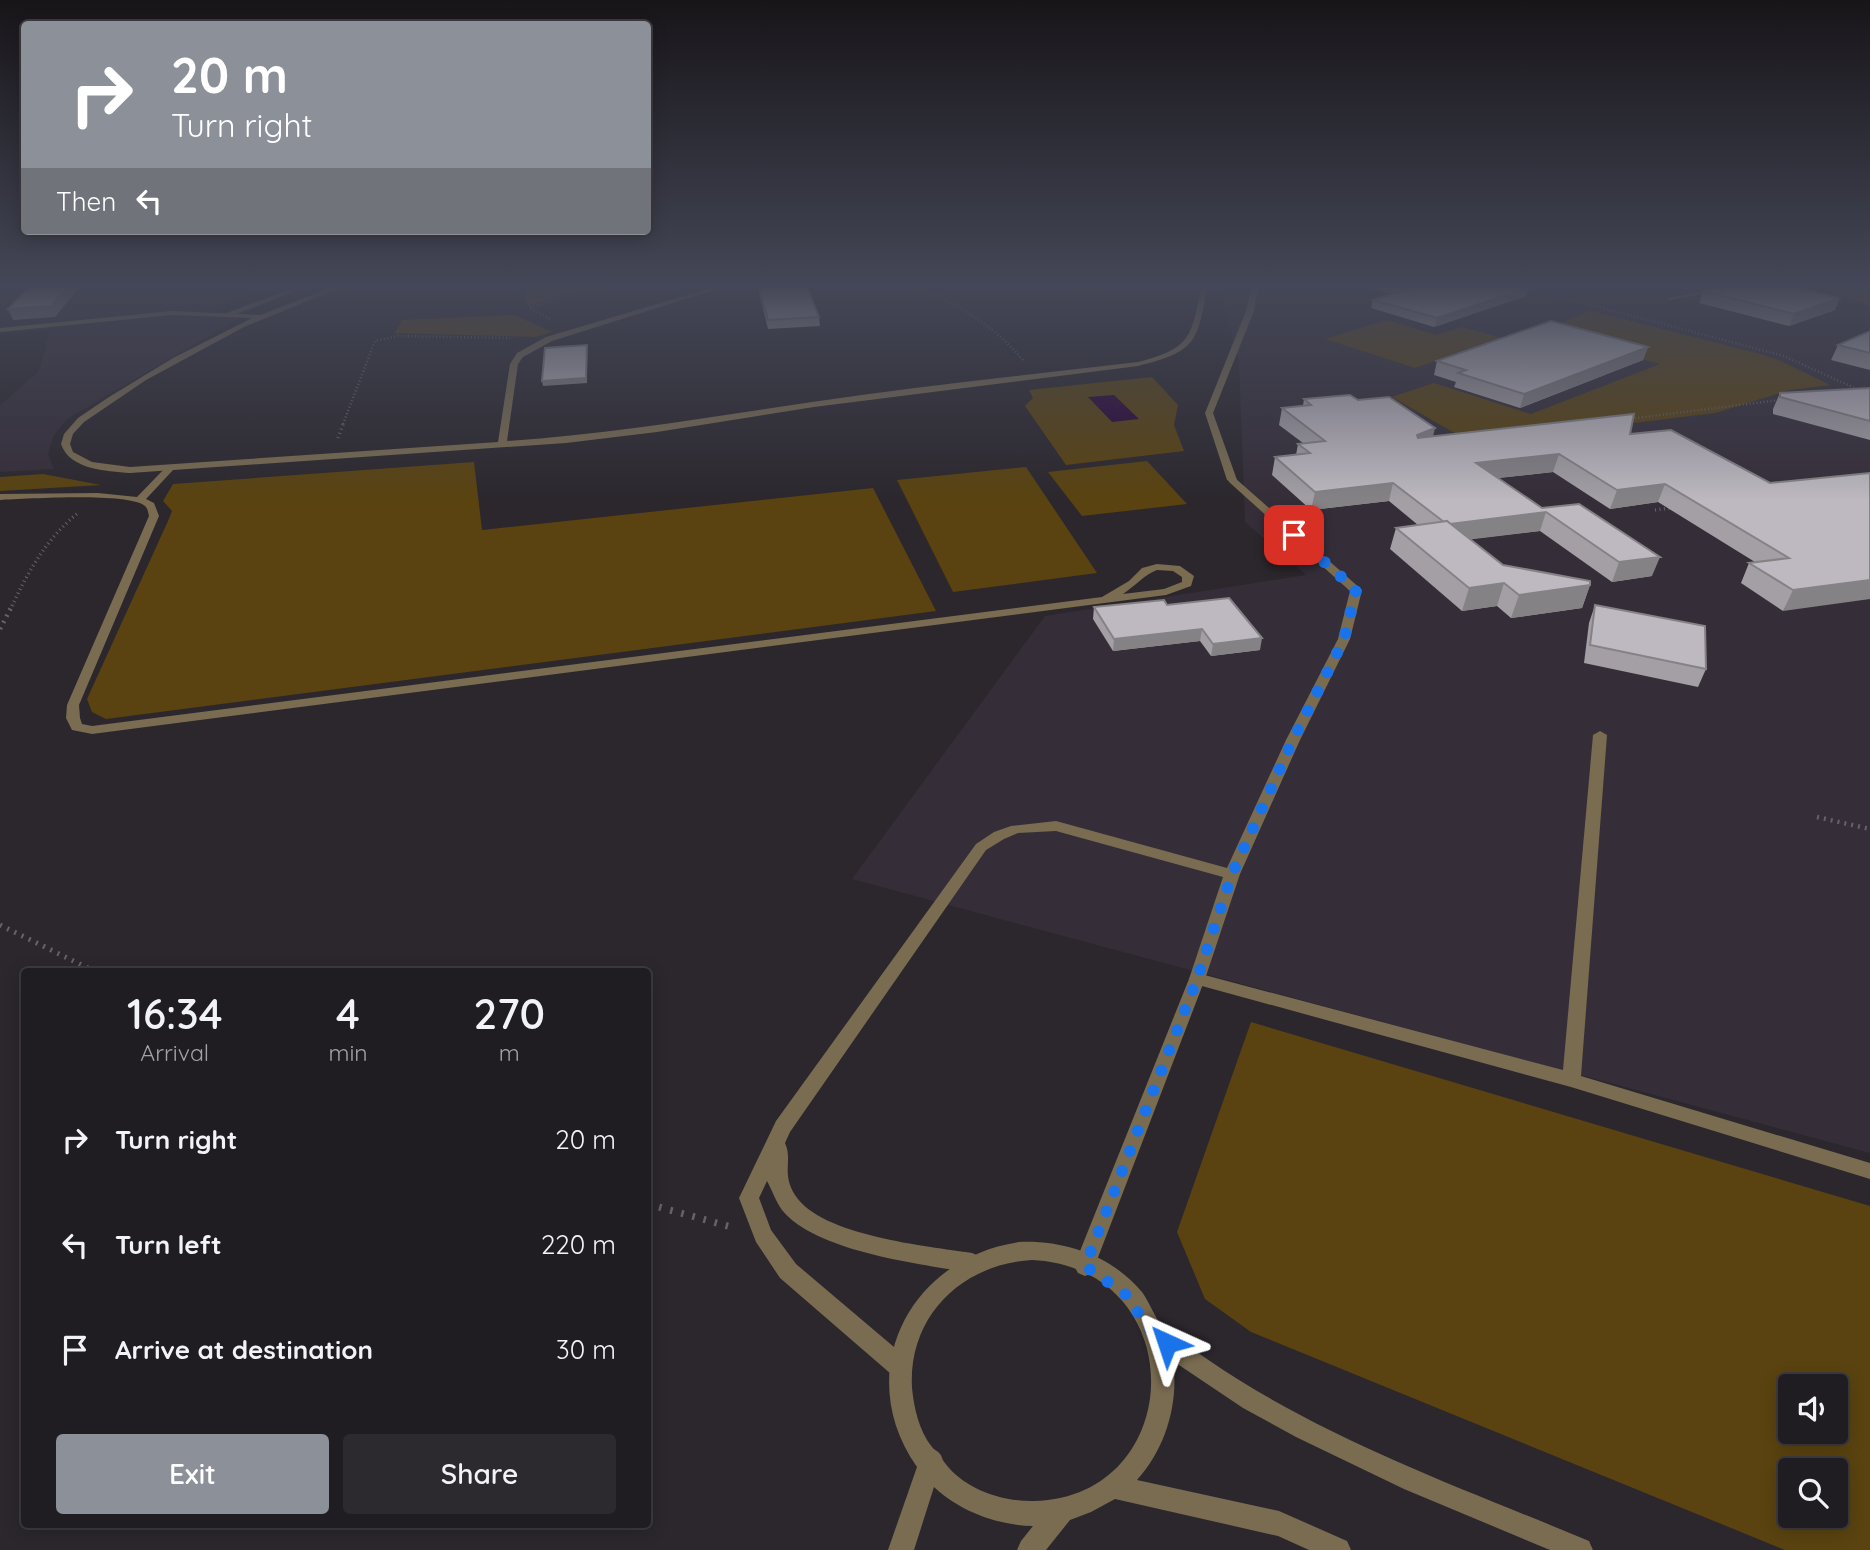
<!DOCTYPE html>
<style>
:root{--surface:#201d22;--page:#2d2a2f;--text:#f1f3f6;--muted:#a2a2a5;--line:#3d3b40;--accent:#8c9099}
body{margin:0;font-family:Quicksand,sans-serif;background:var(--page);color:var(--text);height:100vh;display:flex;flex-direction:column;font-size:26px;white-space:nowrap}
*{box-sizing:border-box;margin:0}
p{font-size:23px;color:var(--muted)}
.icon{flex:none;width:38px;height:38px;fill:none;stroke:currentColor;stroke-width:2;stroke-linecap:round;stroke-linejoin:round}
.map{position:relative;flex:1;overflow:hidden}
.side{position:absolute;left:21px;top:968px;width:630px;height:560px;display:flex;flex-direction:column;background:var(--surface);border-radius:7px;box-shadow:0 4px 18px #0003,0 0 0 2px var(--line)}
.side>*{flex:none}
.hud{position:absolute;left:21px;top:21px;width:630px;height:214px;border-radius:7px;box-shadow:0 4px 18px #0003,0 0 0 2px var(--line);background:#8c9099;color:#fff;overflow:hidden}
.fabs{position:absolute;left:1778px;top:1374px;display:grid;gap:14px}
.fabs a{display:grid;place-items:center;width:70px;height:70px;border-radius:7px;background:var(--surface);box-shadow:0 4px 18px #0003,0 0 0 2px var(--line);font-size:35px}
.pin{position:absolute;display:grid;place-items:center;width:60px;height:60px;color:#fff;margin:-30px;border-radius:14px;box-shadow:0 4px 10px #0006}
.me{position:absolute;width:77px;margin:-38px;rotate:318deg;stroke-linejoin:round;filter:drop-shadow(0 0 5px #0008)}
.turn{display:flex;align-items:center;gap:24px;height:147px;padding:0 35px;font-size:32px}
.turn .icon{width:91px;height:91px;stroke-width:2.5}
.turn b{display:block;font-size:49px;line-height:60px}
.then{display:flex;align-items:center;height:66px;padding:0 35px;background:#0003;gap:14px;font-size:26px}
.eta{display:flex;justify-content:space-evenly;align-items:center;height:119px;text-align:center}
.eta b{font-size:42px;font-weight:600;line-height:49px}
.primary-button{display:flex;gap:14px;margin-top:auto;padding:14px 35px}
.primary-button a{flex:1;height:80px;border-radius:7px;background:var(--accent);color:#fff;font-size:28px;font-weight:600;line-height:80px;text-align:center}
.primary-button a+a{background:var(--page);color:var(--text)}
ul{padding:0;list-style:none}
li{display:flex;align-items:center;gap:21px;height:105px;padding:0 35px}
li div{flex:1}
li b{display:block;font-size:26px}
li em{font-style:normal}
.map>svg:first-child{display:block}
.built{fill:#352e39}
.green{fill:#5a4310;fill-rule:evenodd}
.water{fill:#2a0538}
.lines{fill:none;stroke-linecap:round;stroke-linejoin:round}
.path-far4{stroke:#666267;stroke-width:2.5;stroke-dasharray:1 2.5;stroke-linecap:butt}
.path-far3{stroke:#666267;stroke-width:3.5;stroke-dasharray:1 3.5;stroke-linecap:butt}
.path-far2{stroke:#666267;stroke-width:4.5;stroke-dasharray:2 5;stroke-linecap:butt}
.path-far1{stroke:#666267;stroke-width:5;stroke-dasharray:2 6;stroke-linecap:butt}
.path{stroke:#666267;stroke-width:7;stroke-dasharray:2.5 9;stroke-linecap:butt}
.service{fill:#7a6c51;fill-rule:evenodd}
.minor{fill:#7a6c51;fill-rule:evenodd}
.tertiary{fill:#7a6c51;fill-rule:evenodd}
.wall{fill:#a39fa5}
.shaded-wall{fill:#858286}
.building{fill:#beb9c0;stroke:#858286;stroke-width:2}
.route{stroke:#1a73e8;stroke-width:12;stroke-dasharray:0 21.6}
</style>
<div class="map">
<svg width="1870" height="1550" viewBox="0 0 1870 1550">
<rect width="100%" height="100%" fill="#2b272d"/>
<g class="built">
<path d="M0,284H286L195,315L239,318L67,419L54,435L48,454L54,469L0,472V405L39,371L50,330L0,334Z"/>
<path d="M1218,284H1870V1153L852,879L1045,616L1306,575L1245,522L1239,361Z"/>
</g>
<g class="green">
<path d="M528,284H601L526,306L525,289Z"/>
<path d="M1870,284V306L1810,285Z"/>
<path d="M1591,311L1761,354L1781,361L1830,385L1790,390L1715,413L1472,443L1392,397L1434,383L1531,414L1660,364L1539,332Z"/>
<path d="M514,315L552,332L536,337L395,333L402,320Z"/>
<path d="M1387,320L1436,335L1462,327L1502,338L1415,368L1325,339Z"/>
<path d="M1152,377L1178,405L1174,425L1184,451L1066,465L1025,406L1033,398L1029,390Z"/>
<path d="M1147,461L1187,504L1082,516L1048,472Z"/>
<path d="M474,462L482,530L873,488L936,611L106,719L92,712L87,699L168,521L172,511L163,501L173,484Z"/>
<path d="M1026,467L1097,573L953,592L897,480Z"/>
<path d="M43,474L101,485L0,491V477Z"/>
<path d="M1251,1022L1870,1206V1550H1785L1251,1332L1205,1299L1177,1232ZM1790,1386H1836V1432H1790ZM1790,1470H1836V1516H1790Z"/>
</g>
<path class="water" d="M1114,395L1139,419L1112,422L1088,397Z"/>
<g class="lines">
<g class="path-far4">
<path d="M910,284C955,302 991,323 1023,360"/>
<path d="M1045,284L1101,291"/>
<path d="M1546,293L1784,356L1870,395"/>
<path d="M550,319L529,308L609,284"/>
<path d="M1628,419L1779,400"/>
<path d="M343,424L375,341L398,336L510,338"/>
</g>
<g class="path-far3">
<path d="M338,438L344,422"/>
<path d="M1655,510L1671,508"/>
<path d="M12,606C29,570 47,538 78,513"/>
</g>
<g class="path-far2">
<path d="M0,629L13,604"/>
<path d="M1817,817L1870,829"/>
</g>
<path class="path-far1" d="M0,925L94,971"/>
<path class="path" d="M648,1204L735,1228"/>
<g class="service">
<path d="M1252,284H1258L1254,311L1213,413L1237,480L1232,483L1227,480L1205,413L1246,311Z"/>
<path d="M1748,284H1762L1669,300L1666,298Z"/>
<path d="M294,288L296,291L231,316L224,314Z"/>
<path d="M166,467L174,469L146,499L154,503L159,516L79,705L80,718L82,724L92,726L1102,597L1129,581L1142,568L1157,564L1180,566L1194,576L1191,586L1166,595L92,734L72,730L66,718L67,705L149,516C148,512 148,509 145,506C128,492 26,499 0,500V494L98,493L137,497ZM1157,570L1173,571L1182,577V582L1164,589L1123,594C1134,587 1145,574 1157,570Z"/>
<path d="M1600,731L1607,735L1581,1076L1870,1163V1179L1571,1087L1191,983L1189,979L1191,975L1197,973L1563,1070L1593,735Z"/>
</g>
<g class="minor">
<path d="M340,284H349L244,327L146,380L84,422L73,434L70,444L73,452L92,462L130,467L498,442L510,364L517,353L546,337L724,284H733L552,341L523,357L518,364L507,441C610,434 710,417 812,402C920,386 1029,375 1138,362C1193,348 1191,336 1202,284H1208C1197,342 1198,351 1138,366L814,407L657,432L566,443L130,473C106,471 70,470 61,444L64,434L78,418L109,397L173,358L252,318L172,315L0,332V328L172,311L260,315Z"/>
<path d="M1229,478H1235L1362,590L1350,639L1300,740L1240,874L1205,979L1092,1273L1085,1276L1078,1273L1074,1266L1189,979L1223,877L1056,831L1018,833L1004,839L986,850L790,1132L785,1143C793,1160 781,1173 795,1195C821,1236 927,1246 972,1253L979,1256L983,1263L979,1270L972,1273C921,1264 816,1252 782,1210C776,1202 772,1190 767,1181L759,1198L771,1230L796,1264L907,1358L910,1366L907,1374L899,1377L891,1374L780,1278L756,1242L739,1198L776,1121L976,844L994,832L1011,826L1056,821L1227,868L1286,740L1338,639L1350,591L1229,482Z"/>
</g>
<path class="tertiary" d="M1019,1242C1065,1240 1112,1256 1142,1292C1150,1303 1155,1319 1164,1328C1177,1339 1193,1349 1207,1359C1323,1439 1460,1487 1589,1541L1593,1550H1550L1404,1489L1296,1437L1243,1408L1173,1361C1179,1403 1166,1448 1137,1480L1279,1511L1347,1541L1351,1550H1309L1278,1536L1115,1499L1091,1512L1070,1520L1046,1550H1017L1021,1541L1033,1526C997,1525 961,1512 934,1487L914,1550H888L917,1467C851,1373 909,1258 1019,1242ZM1032,1260C1193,1268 1188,1497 1034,1501C1003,1502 964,1489 945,1463C942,1460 942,1456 940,1454C938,1451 934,1450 932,1447C919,1431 914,1408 912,1388C908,1316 962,1264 1032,1260Z"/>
</g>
<g class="wall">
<path d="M757,284H806L819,317L820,326L768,329Z"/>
<path d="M1075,284H1120L1078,287Z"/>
<path d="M1367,284H1513L1528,288L1526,296L1434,327L1371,308L1373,300L1392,294L1367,287Z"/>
<path d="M1668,284H1781L1835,310L1789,326L1699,303L1703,291L1723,285L1689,290Z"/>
<path d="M1870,331V370L1831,360L1838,345Z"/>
<path d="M1648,347L1643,360L1520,408L1454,387L1456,382L1434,375L1437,361Z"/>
<path d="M1870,388V440L1773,414V409L1780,393Z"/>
<path d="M1304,399L1358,400L1433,436L1630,434L1770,483L1870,473L1783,611L1741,583L1749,563L1755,562L1658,502L1610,509L1553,472L1498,478L1542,508L1652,576L1612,582L1540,531L1470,539L1503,565L1590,585L1582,608L1511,618L1497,606L1462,611L1390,549L1396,528L1418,525L1389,501L1311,510L1272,475L1275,457L1296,455L1298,444L1303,443L1279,425L1282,408L1303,406Z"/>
<path d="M1167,605L1260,650L1211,656L1200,641L1113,651L1093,619L1094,607Z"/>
<path d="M1595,605L1706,669L1698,687L1584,663L1589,623Z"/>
</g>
<g class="shaded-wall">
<path d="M69,284H82L55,317L13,320L8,309Z"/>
<path d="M1691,284H1733L1689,290Z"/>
<path d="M1528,288L1526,296L1434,327L1437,318Z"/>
<path d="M1840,298L1835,310L1789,326L1794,314Z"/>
<path d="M587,345V383L543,386L542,381Z"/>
<path d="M1648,347L1643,360L1520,408L1524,394Z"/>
<path d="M1435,428L1431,445L1413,453L1417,435Z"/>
<path d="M1559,454L1553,472L1471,481L1476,463Z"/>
<path d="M1393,483L1389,501L1311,510L1315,492Z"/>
<path d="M1665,484L1658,502L1610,509L1617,490Z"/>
<path d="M1546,512L1540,531L1441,543L1446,524Z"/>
<path d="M1660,557L1652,576L1612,582L1619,562Z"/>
<path d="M1870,580V599L1783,611L1793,590Z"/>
<path d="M1504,583L1497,606L1462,611L1469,588Z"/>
<path d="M1590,585L1582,608L1511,618L1519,595Z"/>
<path d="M1202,629L1200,641L1113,651L1114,639Z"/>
<path d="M1262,638L1260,650L1211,656L1213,644Z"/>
</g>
<g class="building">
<path d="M32,284H69L51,306L8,309Z"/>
<path d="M758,284H806L819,317L768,320Z"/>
<path d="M1387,284H1513L1528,288L1437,318L1373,300L1408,289Z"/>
<path d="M1729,284H1781L1840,298L1794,314L1703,291Z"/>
<path d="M1551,321L1648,347L1524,394L1458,373L1466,370L1437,361Z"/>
<path d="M1870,331V353L1838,345Z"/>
<path d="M587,345L586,378L542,381L545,348Z"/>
<path d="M1870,388V421L1780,397V393Z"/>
<path d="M1350,395L1358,400L1389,397L1435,428L1417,435L1418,438L1634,414L1630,434L1671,430L1770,483L1870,473V580L1793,590L1749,563L1789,558L1665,484L1617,490L1559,454L1476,463L1542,508L1579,504L1660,557L1619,562L1546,512L1450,524L1447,521L1444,522L1393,483L1315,492L1275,457L1310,453L1298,444L1325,441L1282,408L1311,405L1304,399Z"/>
<path d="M1447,521L1503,565L1590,581V585L1519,595L1504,583L1469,588L1396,528Z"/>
<path d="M1229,598L1262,638L1213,644L1202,629L1114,639L1094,607L1164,600L1167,605Z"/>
<path d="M1595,605L1705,626L1706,669L1590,645Z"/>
</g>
<linearGradient id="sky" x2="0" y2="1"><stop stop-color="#181519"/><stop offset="0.57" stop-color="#444757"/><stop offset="1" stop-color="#444757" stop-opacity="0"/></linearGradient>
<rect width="1870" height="501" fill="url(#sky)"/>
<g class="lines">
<path class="route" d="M1167,1343L1151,1331L1125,1294L1085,1266L1197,979L1232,874L1293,740L1344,639L1356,590L1294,535"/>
</g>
</svg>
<div class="fabs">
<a><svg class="icon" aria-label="sound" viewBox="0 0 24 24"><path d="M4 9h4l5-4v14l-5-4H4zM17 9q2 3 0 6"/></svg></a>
<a><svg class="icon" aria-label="search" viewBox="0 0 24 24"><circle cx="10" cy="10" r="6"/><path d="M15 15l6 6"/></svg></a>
</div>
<div class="pin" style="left:1294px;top:535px;background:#d93025"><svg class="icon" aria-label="arrive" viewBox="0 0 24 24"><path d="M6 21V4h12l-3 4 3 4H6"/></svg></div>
<svg class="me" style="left:1167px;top:1343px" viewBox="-20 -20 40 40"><path d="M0-17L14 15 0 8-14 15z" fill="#1a73e8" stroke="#fff" stroke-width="4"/></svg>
<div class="hud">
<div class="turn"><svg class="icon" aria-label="right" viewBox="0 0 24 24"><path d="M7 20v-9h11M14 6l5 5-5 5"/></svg><div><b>20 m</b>Turn right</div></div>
<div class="then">Then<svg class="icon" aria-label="left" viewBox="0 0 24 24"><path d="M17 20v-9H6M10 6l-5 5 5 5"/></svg></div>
</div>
<section class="side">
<div class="eta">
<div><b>16:34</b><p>Arrival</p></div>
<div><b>4</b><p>min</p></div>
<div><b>270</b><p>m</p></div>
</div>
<ul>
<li><svg class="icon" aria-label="right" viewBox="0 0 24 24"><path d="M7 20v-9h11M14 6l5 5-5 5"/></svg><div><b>Turn right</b></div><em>20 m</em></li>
<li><svg class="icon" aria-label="left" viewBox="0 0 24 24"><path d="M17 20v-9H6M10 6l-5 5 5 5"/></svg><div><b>Turn left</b></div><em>220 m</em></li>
<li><svg class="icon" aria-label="arrive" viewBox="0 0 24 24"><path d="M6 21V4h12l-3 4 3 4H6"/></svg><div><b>Arrive at destination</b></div><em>30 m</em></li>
</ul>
<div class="primary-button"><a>Exit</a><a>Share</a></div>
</section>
</div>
